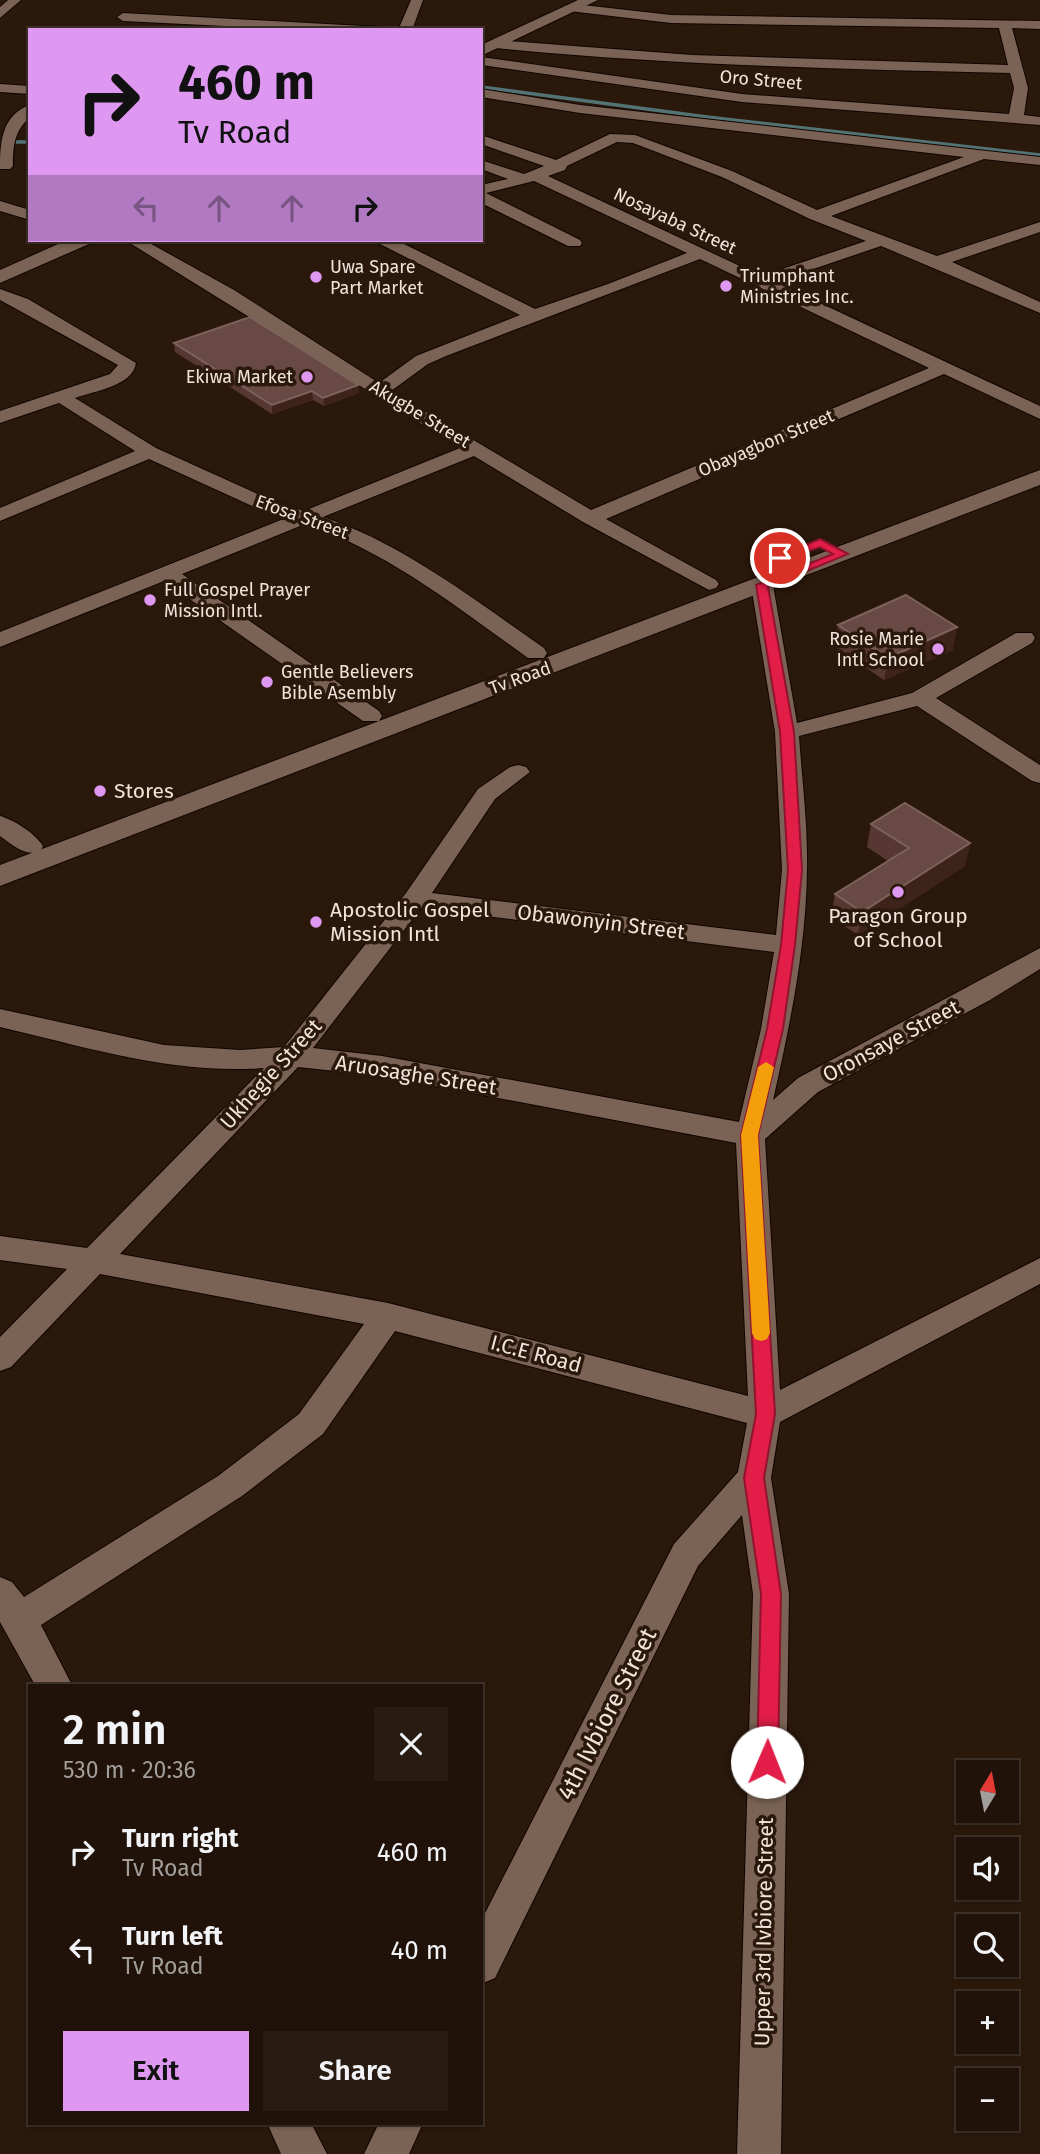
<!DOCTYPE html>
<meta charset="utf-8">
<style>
:root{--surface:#201208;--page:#281b12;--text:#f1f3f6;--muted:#a29e9c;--line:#3d3229;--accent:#de98f2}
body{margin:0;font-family:"Fira Sans",sans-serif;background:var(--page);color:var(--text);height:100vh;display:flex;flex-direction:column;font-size:26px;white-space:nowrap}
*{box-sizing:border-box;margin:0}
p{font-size:23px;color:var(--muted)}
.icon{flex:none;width:38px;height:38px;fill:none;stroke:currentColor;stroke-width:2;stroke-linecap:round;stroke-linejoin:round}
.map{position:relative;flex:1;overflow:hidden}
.drawer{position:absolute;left:28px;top:1684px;width:455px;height:441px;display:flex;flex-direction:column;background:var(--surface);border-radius:0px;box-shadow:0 2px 5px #0004,0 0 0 2px var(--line)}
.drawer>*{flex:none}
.hud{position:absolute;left:28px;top:28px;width:455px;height:214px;border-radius:0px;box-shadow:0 2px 5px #0004,0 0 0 2px var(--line);background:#de98f2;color:#111;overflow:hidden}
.needle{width:46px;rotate:10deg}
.buttons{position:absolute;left:956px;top:1760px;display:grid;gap:14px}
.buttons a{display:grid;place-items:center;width:63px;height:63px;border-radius:0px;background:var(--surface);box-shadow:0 2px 5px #0004,0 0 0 2px var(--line);font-size:35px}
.pin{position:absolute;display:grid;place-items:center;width:60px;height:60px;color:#fff;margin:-30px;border:4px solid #fff;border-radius:50%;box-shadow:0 2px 7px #0007}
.me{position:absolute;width:77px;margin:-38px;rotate:1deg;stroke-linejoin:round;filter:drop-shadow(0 0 5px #0008)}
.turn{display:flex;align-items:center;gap:24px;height:147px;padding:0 35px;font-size:32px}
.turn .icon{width:91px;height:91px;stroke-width:2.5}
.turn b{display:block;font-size:49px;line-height:60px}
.lanes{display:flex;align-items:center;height:66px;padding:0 35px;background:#0003;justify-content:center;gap:35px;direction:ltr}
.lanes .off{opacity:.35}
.round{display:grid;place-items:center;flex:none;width:74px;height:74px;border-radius:0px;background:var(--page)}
.summary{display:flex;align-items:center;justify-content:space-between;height:119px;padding:0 35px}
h1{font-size:42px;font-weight:600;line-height:52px}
.cta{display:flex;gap:14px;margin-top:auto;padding:14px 35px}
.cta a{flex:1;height:80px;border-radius:0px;background:var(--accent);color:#111;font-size:28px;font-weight:600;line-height:80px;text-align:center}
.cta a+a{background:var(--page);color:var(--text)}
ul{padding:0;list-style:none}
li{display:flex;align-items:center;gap:21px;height:98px;padding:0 35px}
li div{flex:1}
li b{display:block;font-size:26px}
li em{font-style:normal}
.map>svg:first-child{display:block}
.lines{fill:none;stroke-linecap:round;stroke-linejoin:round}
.stream{stroke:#547375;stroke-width:3.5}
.minor-casing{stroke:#110400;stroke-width:2}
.tertiary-casing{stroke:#110400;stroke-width:2}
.minor{fill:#7a6354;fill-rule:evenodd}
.tertiary{fill:#7a6354;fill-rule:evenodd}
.wall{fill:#573732}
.shaded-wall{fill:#3e231b}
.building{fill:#684944;stroke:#7d625b;stroke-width:2}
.route{fill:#e11d48;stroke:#92132f;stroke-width:2}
.slow{fill:#f59e0b}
.poi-dot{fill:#de98f2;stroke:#2a180b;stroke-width:2.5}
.labels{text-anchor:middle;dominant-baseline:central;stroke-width:7;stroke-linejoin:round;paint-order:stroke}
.far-street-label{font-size:18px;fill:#efe3da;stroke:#2a180b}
.far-poi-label{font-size:18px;fill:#efe3da;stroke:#2a180b;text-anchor:start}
.poi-label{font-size:21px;fill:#efe3da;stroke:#2a180b;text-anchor:start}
.street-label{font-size:21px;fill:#efe3da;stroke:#2a180b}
.near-street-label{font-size:24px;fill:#efe3da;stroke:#2a180b}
</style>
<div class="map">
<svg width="1040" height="2154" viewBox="0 0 1040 2154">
<rect width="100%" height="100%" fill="#2a180b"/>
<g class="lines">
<g class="stream">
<path d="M481,87L707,117L1040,155"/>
<path d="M16,142H30"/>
</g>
<g class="minor-casing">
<g id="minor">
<path d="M8,0H21L0,18V7Z"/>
<path d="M411,0H423L412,30H307L123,21L117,17L123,13L399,28Z"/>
<path d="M574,4L671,15L1040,21V29L1012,28L1028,88L1024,115L1040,117V125L742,102L481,65V57L742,94L1009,114L1014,88L1010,73C838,69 667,65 496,48L489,44L496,40L692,55L1008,65L999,28L671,23L569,11V5Z"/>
<path d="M0,84L30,86V94L0,92Z"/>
<path d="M481,89L580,105L1040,157V165L984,159L831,216L937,256L1040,222V232L952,262L1040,302V313L881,246L775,282L1040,406V419L944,374L606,519L716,580L719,584L716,588L709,590L583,522L474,456L323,517C402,543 476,601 544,648L547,653L544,658H528C458,608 387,551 305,524L182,574L379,711L382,716L379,721H363L164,581L0,647V632L286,518L259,509L149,459L0,521V508L135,451L59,403L0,423V411L110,374L118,365L0,300V289L28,299L136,363C133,386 94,391 75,398L156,448L273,501L304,511L460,448L125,240H144L234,290L379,383L416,356L520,315L378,243L376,240H396L535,309L608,284L687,253L534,181L486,193L580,240L582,243L580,246H568L481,203V185L508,179L481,169V160L524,174L544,166L481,144V135L556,160L610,134L635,135L732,171L817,210L964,157L580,113L481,97ZM617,142L633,143L722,177L810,219L866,241L761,276L548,176L565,170L567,166ZM700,259L929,368L591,510L391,391L428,364L446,356Z"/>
<path d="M30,105V117C14,132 13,145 13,166L10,169H0C0,144 1,115 30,105Z"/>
<path d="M0,201L30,210V220L0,211Z"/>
<path d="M762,579L769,581L773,585L797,723L912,693L1016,633H1032L1035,638L1032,643L936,698L1040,765V783L1032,781L917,706L799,736C802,780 808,826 807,871C806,948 790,1025 773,1100L798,1078L1040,948V969L990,1000L818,1092L765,1139L780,1390L1040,1258V1284L780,1422L771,1478L789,1594L781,2154H737L753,1594L742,1515L698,1566L495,1978L481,1984V1921L674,1544L738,1472L747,1423L395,1331L323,1434L242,1496L41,1625L72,1685H35L0,1622V1577L12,1582L24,1597L218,1476L299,1414L364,1324L100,1274L11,1367L0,1371V1337L67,1269L0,1260V1236L87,1248L264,1068C174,1075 86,1047 0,1027V1009L164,1045L240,1050L284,1047L406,893L478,789L510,767L518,765L526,767L530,772L495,799L432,893L776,935L782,870L775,732L751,585L755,581ZM421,908L774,952L761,1029L739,1122L382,1056L313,1048ZM298,1067L382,1076L736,1143L748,1396L388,1303L120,1254Z"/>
<path d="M0,816C14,820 35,833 43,846L40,852C23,856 13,845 0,836Z"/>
<path d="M267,2123H311L327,2154H281Z"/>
<path d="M379,2123H423L409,2154H364Z"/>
</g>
</g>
<g class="tertiary-casing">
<g id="tertiary">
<path d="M578,0H598L481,56V45Z"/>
<path d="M67,240H92L89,244L0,283V270Z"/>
<path d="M1040,470V485L0,886V865Z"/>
</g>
</g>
<use href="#minor" class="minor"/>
<use href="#tertiary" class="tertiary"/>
</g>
<g class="wall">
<path d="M174,343L358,385L359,393L324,406L313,400L272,414L175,352Z"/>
<path d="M838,625L953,650L884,680L835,647Z"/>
<path d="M871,824L970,843L965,866L858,935L831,917L835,894L888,861L867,847Z"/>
</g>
<g class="shaded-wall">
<path d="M358,385L359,393L324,406L323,398Z"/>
<path d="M312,391L313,400L272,414V405Z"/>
<path d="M957,627L953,650L884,680L888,658Z"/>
<path d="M970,843L965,866L858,935L862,912Z"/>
</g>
<g class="building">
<path d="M250,317L358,385L323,398L312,391L272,405L174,343Z"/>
<path d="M906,595L957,627L888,658L838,625Z"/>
<path d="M905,803L970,843L862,912L835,894L909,848L871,824Z"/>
</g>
<path class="route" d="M820,539L848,554L768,587L794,732L802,870L795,945L783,1029L758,1135L775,1414L764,1478L781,1594L778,1762L775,1769L767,1772L760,1769L757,1762L761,1594L744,1478L756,1414L741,1135L767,1029L781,945L788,870L780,732L756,585L833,554L820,547L780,561L774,558Z"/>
<path class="slow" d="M766,1062L774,1067L758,1135L770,1333L767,1339L761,1341L755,1339L752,1333L741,1135L758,1067Z"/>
<g class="poi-dot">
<circle cx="316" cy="277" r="7"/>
<circle cx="726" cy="286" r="7"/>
<circle cx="307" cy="377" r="7"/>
<circle cx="150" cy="600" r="7"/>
<circle cx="938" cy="649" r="7"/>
<circle cx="267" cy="682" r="7"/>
<circle cx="100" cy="791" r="7"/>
<circle cx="898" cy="892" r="7"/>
<circle cx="316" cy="922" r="7"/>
</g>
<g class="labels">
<g class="far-street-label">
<text transform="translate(761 80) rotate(5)">Oro Street</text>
<text transform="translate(675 221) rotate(25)">Nosayaba Street</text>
<text transform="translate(420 414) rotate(31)">Akugbe Street</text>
<text transform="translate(766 443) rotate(-23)">Obayagbon Street</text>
<text transform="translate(302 517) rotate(20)">Efosa Street</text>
<text transform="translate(520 678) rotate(-20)">Tv Road</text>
</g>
<g class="far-poi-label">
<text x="330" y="267">Uwa Spare<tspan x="330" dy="21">Part Market</tspan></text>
<text x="740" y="276">Triumphant<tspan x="740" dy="21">Ministries Inc.</tspan></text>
<text x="293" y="377" text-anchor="end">Ekiwa Market</text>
<text x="164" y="590">Full Gospel Prayer<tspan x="164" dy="21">Mission Intl.</tspan></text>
<text x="924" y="639" text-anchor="end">Rosie Marie<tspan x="924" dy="21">Intl School</tspan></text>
<text x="281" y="672">Gentle Believers<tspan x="281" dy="21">Bible Asembly</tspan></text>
</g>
<g class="poi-label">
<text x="114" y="791">Stores</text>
<text x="330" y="910">Apostolic Gospel<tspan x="330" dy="24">Mission Intl</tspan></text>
<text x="898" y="916" text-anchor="middle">Paragon Group<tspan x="898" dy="24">of School</tspan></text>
</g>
<g class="street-label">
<text transform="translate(601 922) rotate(7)">Obawonyin Street</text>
<text transform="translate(891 1041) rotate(-28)">Oronsaye Street</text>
<text transform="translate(271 1074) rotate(-48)">Ukhegie Street</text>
<text transform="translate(416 1075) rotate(9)">Aruosaghe Street</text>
<text transform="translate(536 1354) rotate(15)">I.C.E Road</text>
<text transform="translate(764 1932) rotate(-89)">Upper 3rd Ivbiore Street</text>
</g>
<g class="near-street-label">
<text transform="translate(607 1714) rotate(-63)">4th Ivbiore Street</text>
</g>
</g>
</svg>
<div class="buttons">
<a><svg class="needle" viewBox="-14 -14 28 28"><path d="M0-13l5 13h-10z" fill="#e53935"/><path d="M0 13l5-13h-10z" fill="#a29e9c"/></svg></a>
<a><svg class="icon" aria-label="sound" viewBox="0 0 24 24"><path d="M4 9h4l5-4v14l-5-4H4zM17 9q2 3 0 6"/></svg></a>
<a><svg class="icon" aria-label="search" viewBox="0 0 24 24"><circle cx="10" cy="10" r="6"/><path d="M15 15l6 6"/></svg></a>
<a>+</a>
<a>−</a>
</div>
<div class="pin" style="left:780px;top:558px;background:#d93025"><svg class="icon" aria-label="arrive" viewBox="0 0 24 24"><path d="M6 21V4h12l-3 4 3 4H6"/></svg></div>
<svg class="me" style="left:767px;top:1762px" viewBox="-20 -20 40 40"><circle r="19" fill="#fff"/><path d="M0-13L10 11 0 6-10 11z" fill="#e11d48"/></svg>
<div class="hud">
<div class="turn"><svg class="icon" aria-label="right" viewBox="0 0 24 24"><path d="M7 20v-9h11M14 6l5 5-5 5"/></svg><div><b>460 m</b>Tv Road</div></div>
<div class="lanes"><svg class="icon off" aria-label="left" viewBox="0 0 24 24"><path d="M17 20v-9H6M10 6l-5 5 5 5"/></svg><svg class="icon off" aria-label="ahead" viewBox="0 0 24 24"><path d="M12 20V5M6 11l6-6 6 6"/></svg><svg class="icon off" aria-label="ahead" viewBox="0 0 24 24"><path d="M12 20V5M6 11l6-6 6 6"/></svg><svg class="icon" aria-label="right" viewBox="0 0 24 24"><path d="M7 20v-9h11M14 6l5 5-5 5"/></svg></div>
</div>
<section class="drawer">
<div class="summary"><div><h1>2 min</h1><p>530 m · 20:36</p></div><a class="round"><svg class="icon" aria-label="close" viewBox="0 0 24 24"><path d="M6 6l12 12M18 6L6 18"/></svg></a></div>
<ul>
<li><svg class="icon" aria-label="right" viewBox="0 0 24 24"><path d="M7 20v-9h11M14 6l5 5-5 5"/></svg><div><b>Turn right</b><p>Tv Road</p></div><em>460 m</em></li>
<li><svg class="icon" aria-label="left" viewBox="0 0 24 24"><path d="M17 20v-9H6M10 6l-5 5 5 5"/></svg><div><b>Turn left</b><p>Tv Road</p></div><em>40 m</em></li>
</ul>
<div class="cta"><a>Exit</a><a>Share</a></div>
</section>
</div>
